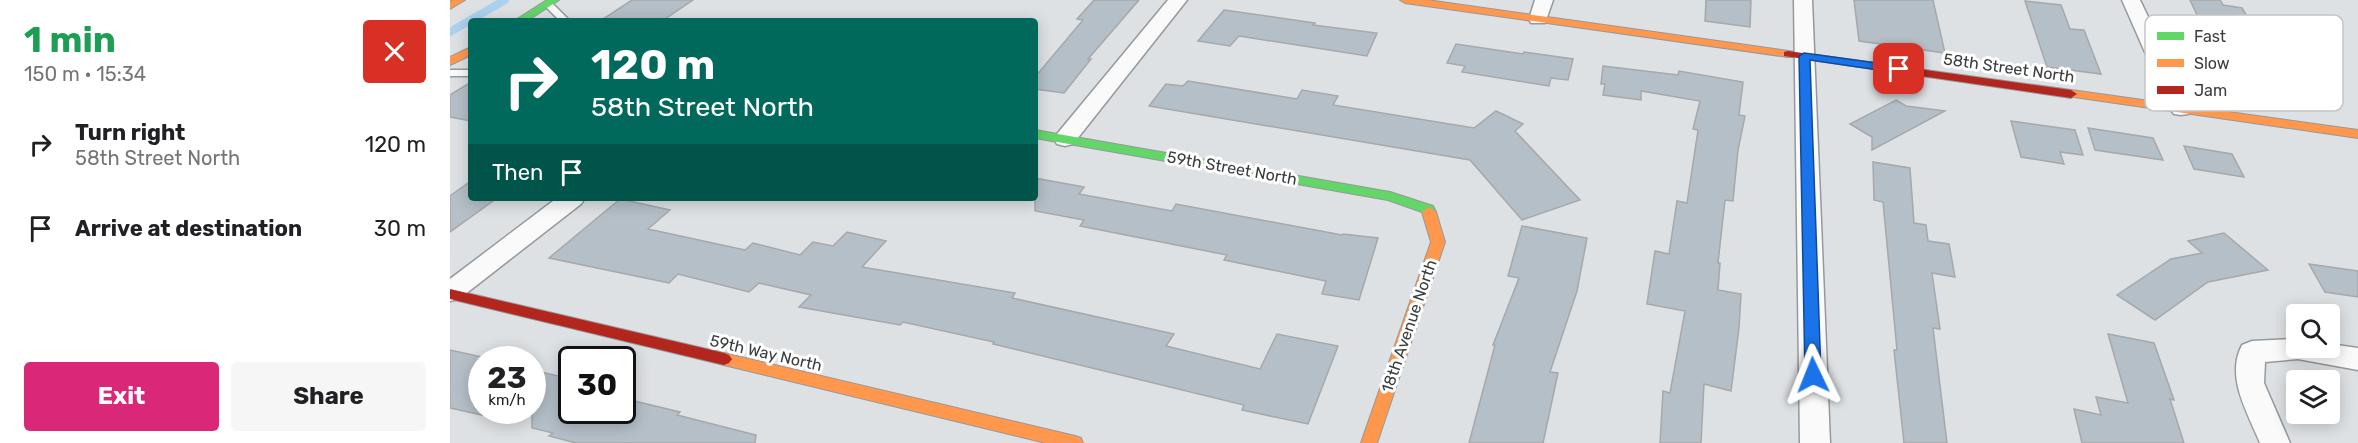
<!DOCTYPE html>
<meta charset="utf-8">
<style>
:root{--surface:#fff;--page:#f6f6f6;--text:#202124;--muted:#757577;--accent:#db2777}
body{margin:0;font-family:Rubik,sans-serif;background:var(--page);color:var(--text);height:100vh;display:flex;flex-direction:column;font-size:22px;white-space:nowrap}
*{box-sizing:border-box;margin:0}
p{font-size:20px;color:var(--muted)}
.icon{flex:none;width:33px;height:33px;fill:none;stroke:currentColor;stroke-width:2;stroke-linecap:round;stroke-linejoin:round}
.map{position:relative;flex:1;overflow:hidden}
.sheet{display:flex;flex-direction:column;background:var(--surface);width:450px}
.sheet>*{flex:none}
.banner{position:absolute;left:18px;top:18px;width:570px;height:183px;border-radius:6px;box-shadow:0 3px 15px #0003;background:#00695c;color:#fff;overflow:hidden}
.buttons{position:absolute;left:1836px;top:304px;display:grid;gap:12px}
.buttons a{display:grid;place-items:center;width:54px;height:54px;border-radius:6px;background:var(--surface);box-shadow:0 3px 15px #0003;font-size:30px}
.speed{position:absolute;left:18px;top:346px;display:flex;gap:12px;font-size:30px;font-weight:700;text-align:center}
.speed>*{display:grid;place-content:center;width:78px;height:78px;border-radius:50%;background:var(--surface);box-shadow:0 3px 15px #0003;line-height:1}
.speed small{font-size:15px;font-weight:400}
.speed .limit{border:3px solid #111;border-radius:9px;background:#fff;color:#111}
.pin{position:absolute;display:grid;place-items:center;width:51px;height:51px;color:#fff;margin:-26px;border-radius:12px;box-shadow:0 3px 9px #0006}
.me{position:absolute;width:66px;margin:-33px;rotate:358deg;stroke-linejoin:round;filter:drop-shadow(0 0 4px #0008)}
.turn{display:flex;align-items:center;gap:21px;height:126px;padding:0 24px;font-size:27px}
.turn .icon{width:78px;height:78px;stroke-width:2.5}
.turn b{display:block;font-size:42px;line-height:51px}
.then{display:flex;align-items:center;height:57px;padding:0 24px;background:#0003;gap:12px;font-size:22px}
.round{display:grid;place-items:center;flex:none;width:63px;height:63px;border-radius:6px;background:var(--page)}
.summary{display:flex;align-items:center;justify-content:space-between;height:102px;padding:0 24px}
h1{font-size:36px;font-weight:700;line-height:45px;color:#1e9e55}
.primary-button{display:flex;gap:12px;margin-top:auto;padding:12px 24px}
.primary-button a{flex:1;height:69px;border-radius:6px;background:var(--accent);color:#fff;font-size:24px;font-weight:700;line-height:69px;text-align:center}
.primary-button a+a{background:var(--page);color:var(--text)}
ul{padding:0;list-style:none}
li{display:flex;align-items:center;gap:18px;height:84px;padding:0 24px}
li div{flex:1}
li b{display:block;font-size:22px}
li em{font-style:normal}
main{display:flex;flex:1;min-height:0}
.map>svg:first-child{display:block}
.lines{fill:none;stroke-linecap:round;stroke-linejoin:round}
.stream{stroke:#aad1ee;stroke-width:8}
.building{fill:#b4bfc8;stroke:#a6a8aa;stroke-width:1.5}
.lane-casing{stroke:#96999b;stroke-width:3}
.street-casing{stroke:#96999b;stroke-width:3}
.fast-casing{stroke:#96999b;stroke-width:2}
.slow-casing{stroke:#96999b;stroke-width:2}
.jam-casing{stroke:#96999b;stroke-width:2}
.lane{fill:#fafafb;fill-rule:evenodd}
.street{fill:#fafafb;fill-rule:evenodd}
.fast{fill:#63d668;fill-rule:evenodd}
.slow{fill:#ff974d;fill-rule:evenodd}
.jam{fill:#b3261e;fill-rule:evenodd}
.route{fill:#1a73e8;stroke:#114b97;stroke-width:1.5}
.labels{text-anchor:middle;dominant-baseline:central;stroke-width:6;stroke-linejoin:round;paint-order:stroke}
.street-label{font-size:16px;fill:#393c3e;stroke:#fff}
.key{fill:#fff;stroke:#c4c4c5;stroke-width:1.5}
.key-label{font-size:16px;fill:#393c3e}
</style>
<main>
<section class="sheet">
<div class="summary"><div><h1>1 min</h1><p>150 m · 15:34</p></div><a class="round" style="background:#d93025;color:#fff"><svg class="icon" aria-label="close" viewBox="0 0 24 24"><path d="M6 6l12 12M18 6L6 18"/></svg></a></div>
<ul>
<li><svg class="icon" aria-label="right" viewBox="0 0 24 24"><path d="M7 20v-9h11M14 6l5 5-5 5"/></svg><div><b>Turn right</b><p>58th Street North</p></div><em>120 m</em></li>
<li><svg class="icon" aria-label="arrive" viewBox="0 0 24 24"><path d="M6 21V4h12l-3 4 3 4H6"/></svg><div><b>Arrive at destination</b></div><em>30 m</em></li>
</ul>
<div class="primary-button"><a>Exit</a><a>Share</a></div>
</section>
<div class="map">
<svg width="1908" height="443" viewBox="0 0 1908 443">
<rect width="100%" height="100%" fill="#dee1e4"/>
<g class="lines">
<path class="stream" d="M0,32L55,0"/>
</g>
<g class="building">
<path d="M182,0H243L212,21H150Z"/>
<path d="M644,0H689L638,59H641L614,93L585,89V77L633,20L627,19Z"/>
<path d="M1256,0H1301L1300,27L1255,21Z"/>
<path d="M1404,0H1483L1495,53L1409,41Z"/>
<path d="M1740,0H1770L1773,5L1792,8L1816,46L1809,45L1835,88L1784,81L1762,39L1758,38Z"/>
<path d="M1575,1L1611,5L1620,29L1634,30L1651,74L1597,67Z"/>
<path d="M774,10L865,23L863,25L927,33L917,56L789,36L780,46L748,41Z"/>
<path d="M1006,44L1073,54L1074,52L1123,59L1118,80L1101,78L1099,86L1012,72L1015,66L997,63Z"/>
<path d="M1153,66L1228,75L1229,71L1293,82L1289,115L1295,116L1288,150L1283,201L1275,200L1268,263H1270L1268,290L1291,294L1289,328L1281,391L1254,384L1251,443H1210L1213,391L1220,393L1235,311L1197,304L1205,251L1219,254L1227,201L1237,203L1248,130L1243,129L1250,101L1191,91V100L1153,95L1155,84H1151Z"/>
<path d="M738,81L847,99L852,90L888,96L883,105L1024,128L1046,111L1073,124L1065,131L1130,200L1072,220L1020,160L699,106L716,84L733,86Z"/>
<path d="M21,82V121L0,117V95Z"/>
<path d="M1446,100L1456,106L1495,111L1422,150V137L1400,124Z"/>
<path d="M1561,121L1625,130L1633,155L1610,152L1614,164L1571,157Z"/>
<path d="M1638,128L1703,138L1713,160L1645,150Z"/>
<path d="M1734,146L1782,154L1794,177L1744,169Z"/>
<path d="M1423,162L1460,168L1464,223L1476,225L1478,241L1499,244L1505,277L1482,273L1490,329L1483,328L1497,443H1454L1444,350H1447L1433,202L1424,200Z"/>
<path d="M585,178L634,187L629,194L722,211L726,204L892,235L893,234L928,238L909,300L872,294L876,281L774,260L777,255L630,226L634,220L585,211Z"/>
<path d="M21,181V198H47L0,232V196Z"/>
<path d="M170,199L220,210L198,229L295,250L303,243L350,255L363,242L383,246L397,232L436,241L412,267L565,293L562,298L724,334L716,346L810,369L827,334L888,346L858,424L792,410L794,405L543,344L544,342L453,322L450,325L349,307L361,295L309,283L299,292L228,274L219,283L99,258Z"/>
<path d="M1072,226L1137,238L1127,291L1100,372L1108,373L1093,443H1019L1045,345H1043L1069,278L1058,276Z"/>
<path d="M1774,233L1818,270L1758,282L1705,320L1667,295L1721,259L1752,253L1738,241Z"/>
<path d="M1859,264L1908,271V297L1875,292Z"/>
<path d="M1658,334L1704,343L1724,400L1720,399L1734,443H1632L1624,409L1651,415L1646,397L1678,403Z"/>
<path d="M0,350L32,357V415L0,408Z"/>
<path d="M82,370L122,379V411H172V398L230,412L227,415L306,435L305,443H126L99,436L103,433L82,428Z"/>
</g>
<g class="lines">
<g class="lane-casing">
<g id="lane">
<path d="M98,1L101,2L120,21H110L93,4Z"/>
<rect x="0" y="70" width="21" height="6"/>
</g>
</g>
<g class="street-casing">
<g id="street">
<path d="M718,0H737L623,144L615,146L607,144L604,139L607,134Z"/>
<path d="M1085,0H1103L1095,23H1081L1079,19Z"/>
<path d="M1344,0H1362L1380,443H1350Z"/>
<path d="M1672,0H1690L1742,109L1738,114L1731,115L1724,114L1720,109Z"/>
<path d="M107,198H135L131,204L9,299L0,301V279Z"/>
<path d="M1846,339V348H1880V344L1908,348V370L1848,359L1815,362L1814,383L1840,443H1810C1798,413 1775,377 1792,345L1802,341Z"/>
</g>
</g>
<g class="fast-casing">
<g id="fast">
<path d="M97,0H109L77,21H64Z"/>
<path d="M585,130L940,192L983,206L986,212L979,217L972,212L938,200L585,138Z"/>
</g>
</g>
<g class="slow-casing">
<g id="slow">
<path d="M3,0H15L0,9V2Z"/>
<path d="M950,0H977L1338,51L1344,54L1338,57L955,3Z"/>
<path d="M21,47V55L0,65V57Z"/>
<path d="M1621,90L1908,130V138L1617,96L1615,94Z"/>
<path d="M979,207L986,212L995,242L927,443H911L981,242L972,212Z"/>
<path d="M274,353L625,436L631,438L633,443H596L274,365L269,363L266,359L269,355Z"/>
</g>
</g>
<g class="jam-casing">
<g id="jam">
<path d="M1338,51L1621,90L1627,94L1621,98L1334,56V52Z"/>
<path d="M0,289L274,353L279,355L282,359L279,363L274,365L0,299Z"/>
</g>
</g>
<use href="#lane" class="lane"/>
<use href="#street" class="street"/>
<use href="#fast" class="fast"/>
<use href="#slow" class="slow"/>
<use href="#jam" class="jam"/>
</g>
<path class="route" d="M1354,53L1449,66L1454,69L1449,73L1360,60L1371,375L1368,379L1363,381L1357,379L1355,375L1349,56Z"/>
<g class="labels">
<g class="street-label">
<text transform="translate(1559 68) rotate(8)">58th Street North</text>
<text transform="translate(782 168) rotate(10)">59th Street North</text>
<text transform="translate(959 326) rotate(-71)">18th Avenue North</text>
<text transform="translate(316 353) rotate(13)">59th Way North</text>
</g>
</g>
<rect x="1695" y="15" width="198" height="96" rx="9" class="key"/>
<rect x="1707" y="32" width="27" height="8" fill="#63d668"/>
<rect x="1707" y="59" width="27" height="8" fill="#ff974d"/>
<rect x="1707" y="86" width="27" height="8" fill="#b3261e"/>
<g class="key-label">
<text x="1744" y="42">Fast</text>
<text x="1744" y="69">Slow</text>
<text x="1744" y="96">Jam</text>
</g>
</svg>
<div class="buttons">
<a><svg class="icon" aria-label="search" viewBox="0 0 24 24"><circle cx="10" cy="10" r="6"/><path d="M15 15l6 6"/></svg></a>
<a><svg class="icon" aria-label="layers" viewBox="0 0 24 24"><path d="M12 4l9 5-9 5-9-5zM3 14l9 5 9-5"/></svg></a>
</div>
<div class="speed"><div>23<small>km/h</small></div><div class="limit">30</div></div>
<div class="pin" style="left:1449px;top:69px;background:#d93025"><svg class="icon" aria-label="arrive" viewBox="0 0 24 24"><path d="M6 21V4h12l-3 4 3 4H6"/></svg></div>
<svg class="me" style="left:1363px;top:375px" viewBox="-20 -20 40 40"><path d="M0-17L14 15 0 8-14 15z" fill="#1a73e8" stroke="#fff" stroke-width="4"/></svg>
<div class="banner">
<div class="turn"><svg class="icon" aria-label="right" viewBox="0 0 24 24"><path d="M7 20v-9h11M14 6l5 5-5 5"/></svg><div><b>120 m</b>58th Street North</div></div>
<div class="then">Then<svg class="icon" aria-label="arrive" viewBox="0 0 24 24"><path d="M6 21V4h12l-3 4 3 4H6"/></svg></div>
</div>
</div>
</main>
